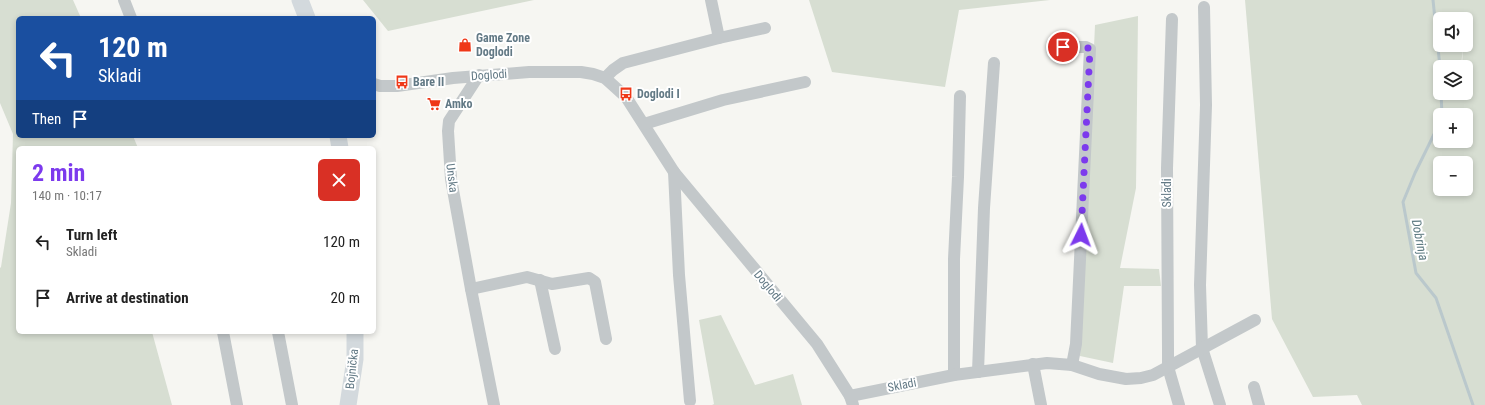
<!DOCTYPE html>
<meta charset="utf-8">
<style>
:root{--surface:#fff;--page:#f2f2f2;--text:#222;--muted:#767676;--accent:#7c3aed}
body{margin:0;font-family:"Roboto Condensed",sans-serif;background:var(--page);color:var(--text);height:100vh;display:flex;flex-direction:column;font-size:15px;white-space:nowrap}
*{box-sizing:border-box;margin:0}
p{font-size:13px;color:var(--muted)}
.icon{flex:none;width:22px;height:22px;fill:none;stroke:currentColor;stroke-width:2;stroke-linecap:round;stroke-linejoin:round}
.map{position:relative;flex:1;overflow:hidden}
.panel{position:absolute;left:16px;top:146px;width:360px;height:188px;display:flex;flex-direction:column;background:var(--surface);border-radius:6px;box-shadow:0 2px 6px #0003}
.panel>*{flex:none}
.hud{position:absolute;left:16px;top:16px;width:360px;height:122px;border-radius:6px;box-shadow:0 2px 6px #0003;background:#1a4fa0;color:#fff;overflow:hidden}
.controls{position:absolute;left:1433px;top:12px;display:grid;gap:8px}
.controls a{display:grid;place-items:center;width:40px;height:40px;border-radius:6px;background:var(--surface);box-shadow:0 2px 6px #0003;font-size:20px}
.pin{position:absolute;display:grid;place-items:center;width:34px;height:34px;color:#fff;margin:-17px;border:2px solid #fff;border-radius:50%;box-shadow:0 1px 4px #0007}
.me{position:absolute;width:44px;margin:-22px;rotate:3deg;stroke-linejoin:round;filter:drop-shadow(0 0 3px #0008)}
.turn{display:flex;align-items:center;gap:14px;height:84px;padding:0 16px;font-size:18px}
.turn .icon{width:52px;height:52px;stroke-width:2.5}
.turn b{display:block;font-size:28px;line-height:34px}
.then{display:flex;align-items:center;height:38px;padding:0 16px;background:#0003;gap:8px;font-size:15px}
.round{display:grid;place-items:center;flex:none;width:42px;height:42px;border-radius:6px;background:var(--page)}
.head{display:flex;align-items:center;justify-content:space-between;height:68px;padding:0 16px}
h1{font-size:24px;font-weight:700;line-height:30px;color:var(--accent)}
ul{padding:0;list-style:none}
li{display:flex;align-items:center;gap:12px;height:56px;padding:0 16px}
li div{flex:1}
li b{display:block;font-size:15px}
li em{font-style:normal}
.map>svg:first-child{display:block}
.green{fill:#d7ded2;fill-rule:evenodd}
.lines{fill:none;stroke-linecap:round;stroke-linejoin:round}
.stream{stroke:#bac8cc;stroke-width:3}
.minor{stroke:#c3c8ca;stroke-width:12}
.secondary{stroke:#d3d9dd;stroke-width:17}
.route{stroke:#7c3aed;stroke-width:7;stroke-dasharray:0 12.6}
.labels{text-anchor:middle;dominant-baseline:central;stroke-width:4;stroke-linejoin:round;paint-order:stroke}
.poi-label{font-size:12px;font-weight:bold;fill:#627985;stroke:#fff;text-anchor:start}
.street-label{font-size:12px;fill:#627985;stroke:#fff}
.water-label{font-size:13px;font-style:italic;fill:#5e7b82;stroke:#fff}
</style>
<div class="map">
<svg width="1485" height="405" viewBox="0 0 1485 405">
<rect width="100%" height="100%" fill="#f6f6f2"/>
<g class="green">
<path d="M0,0H73L81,18H18V136H133L138,148H18V332H152L172,405H0V268L1,267L11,203L13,134L0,103Z"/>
<path d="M363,0H534L388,31Z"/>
<path d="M809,0H1050L959,10L945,87L832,72Z"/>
<path d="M1245,0H1485V405H1362L1357,395L1313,397L1272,319ZM1440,19H1466V45H1440ZM1463,46L1462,67H1466V93H1440V67H1461ZM1440,115H1466V141H1440ZM1440,163H1466V189H1440Z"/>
<path d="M1138,16L1136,188L1120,268L1159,269L1161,286H1124L1113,363L1080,356L1095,25Z"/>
<path d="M721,315L755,385L793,374L802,405H712L714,404L699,320Z"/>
</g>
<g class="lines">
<g class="stream">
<path d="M1433,0L1440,67"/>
<path d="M1441,93L1442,115"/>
<path d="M1440,122L1415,173L1403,202L1416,273L1436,298L1473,405"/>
</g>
<g class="minor">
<path d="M124,0L131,18"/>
<path d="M711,0L719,38"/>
<path d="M1204,7L1206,105L1200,285L1202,348L1220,405"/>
<path d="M1172,19L1167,168L1168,349V367L1179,405"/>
<path d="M1063,47H1086L1090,49L1076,344L1072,365"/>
<path d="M479,75L449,121L448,131L451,179L471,289L494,405"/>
<path d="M605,78L613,70L623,63L719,38L765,28"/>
<path d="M374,84L380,86H397L453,78L529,72H581L593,74L605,78L626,97L674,172L817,344L850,396L853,405"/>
<path d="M644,124L723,100L805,82"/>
<path d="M674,172L679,275L690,401"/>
<path d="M540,280L555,349"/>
<path d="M471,289L527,277L552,284L589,278L595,282L606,339"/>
<path d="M223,332L237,405"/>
<path d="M278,332L292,405"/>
<path d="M1033,364L1041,405"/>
<path d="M978,372L984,208L994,63"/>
<path d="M954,375V259L958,177L960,96"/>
<path d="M1254,387L1259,405"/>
<path d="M850,396L954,375L1047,363L1072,365L1099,374L1126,379L1141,378L1153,375L1255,320"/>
</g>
<g class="secondary">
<path d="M300,0L307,18"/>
<path d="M338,136L340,148"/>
<path d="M348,405L355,359V332"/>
</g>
</g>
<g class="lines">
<path class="route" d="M1063,47H1086L1090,49L1081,235"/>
</g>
<defs>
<g id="shop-bare" transform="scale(1.08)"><path d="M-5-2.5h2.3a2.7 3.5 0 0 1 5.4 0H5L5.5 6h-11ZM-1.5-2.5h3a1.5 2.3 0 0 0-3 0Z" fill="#ef3818" stroke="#fff" stroke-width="2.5" paint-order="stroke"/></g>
<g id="bus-bare" transform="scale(1.08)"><path d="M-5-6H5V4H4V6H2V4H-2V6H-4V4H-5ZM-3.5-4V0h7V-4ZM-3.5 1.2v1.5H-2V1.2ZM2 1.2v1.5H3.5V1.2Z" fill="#ef3818" stroke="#fff" stroke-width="2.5" paint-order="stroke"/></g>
<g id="supermarket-bare" transform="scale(1.08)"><path d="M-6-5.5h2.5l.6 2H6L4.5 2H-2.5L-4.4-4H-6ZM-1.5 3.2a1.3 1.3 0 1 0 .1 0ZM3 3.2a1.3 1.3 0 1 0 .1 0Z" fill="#ef3818" stroke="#fff" stroke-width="2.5" paint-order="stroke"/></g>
</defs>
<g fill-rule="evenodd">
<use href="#shop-bare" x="465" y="45"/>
<use href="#bus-bare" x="402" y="82"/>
<use href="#bus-bare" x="626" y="94"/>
<use href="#supermarket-bare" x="434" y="104"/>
</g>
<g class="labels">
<g class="poi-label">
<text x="476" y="38">Game Zone<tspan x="476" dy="14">Doglodi</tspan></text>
<text x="413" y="82">Bare II</text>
<text x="637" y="94">Doglodi I</text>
<text x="445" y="104">Amko</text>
</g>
<g class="street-label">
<text transform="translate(489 75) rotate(-4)">Doglodi</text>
<text transform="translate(452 178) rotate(83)">Unska</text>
<text transform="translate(1167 193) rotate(-90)">Skladi</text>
<text transform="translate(768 286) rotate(50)">Doglodi</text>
<text transform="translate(352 369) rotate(-84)">Bojnička</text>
<text transform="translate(902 385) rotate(-11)">Skladi</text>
</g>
<g class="water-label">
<text transform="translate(1420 240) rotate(79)">Dobrinja</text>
</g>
</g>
</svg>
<div class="controls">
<a><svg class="icon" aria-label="sound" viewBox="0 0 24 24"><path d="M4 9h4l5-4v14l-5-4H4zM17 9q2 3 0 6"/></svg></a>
<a><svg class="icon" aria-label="layers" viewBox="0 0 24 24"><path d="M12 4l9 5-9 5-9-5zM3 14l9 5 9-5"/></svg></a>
<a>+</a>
<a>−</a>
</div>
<div class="pin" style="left:1063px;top:47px;background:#d93025"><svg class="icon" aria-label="arrive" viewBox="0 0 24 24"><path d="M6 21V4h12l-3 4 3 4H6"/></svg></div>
<svg class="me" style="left:1081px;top:235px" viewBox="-20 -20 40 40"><path d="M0-17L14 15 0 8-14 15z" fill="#7c3aed" stroke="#fff" stroke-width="4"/></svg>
<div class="hud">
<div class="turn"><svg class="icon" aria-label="left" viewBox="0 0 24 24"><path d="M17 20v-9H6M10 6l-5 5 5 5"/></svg><div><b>120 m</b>Skladi</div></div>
<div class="then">Then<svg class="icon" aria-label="arrive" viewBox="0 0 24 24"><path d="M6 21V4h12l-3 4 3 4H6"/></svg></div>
</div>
<section class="panel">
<div class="head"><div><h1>2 min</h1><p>140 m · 10:17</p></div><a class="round" style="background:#d93025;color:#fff"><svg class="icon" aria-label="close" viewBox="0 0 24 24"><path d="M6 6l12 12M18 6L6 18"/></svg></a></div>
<ul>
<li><svg class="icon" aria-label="left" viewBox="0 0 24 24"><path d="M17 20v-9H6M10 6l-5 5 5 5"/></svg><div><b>Turn left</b><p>Skladi</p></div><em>120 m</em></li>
<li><svg class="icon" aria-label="arrive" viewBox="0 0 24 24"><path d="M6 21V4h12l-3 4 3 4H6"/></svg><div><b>Arrive at destination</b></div><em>20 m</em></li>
</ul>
</section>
</div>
